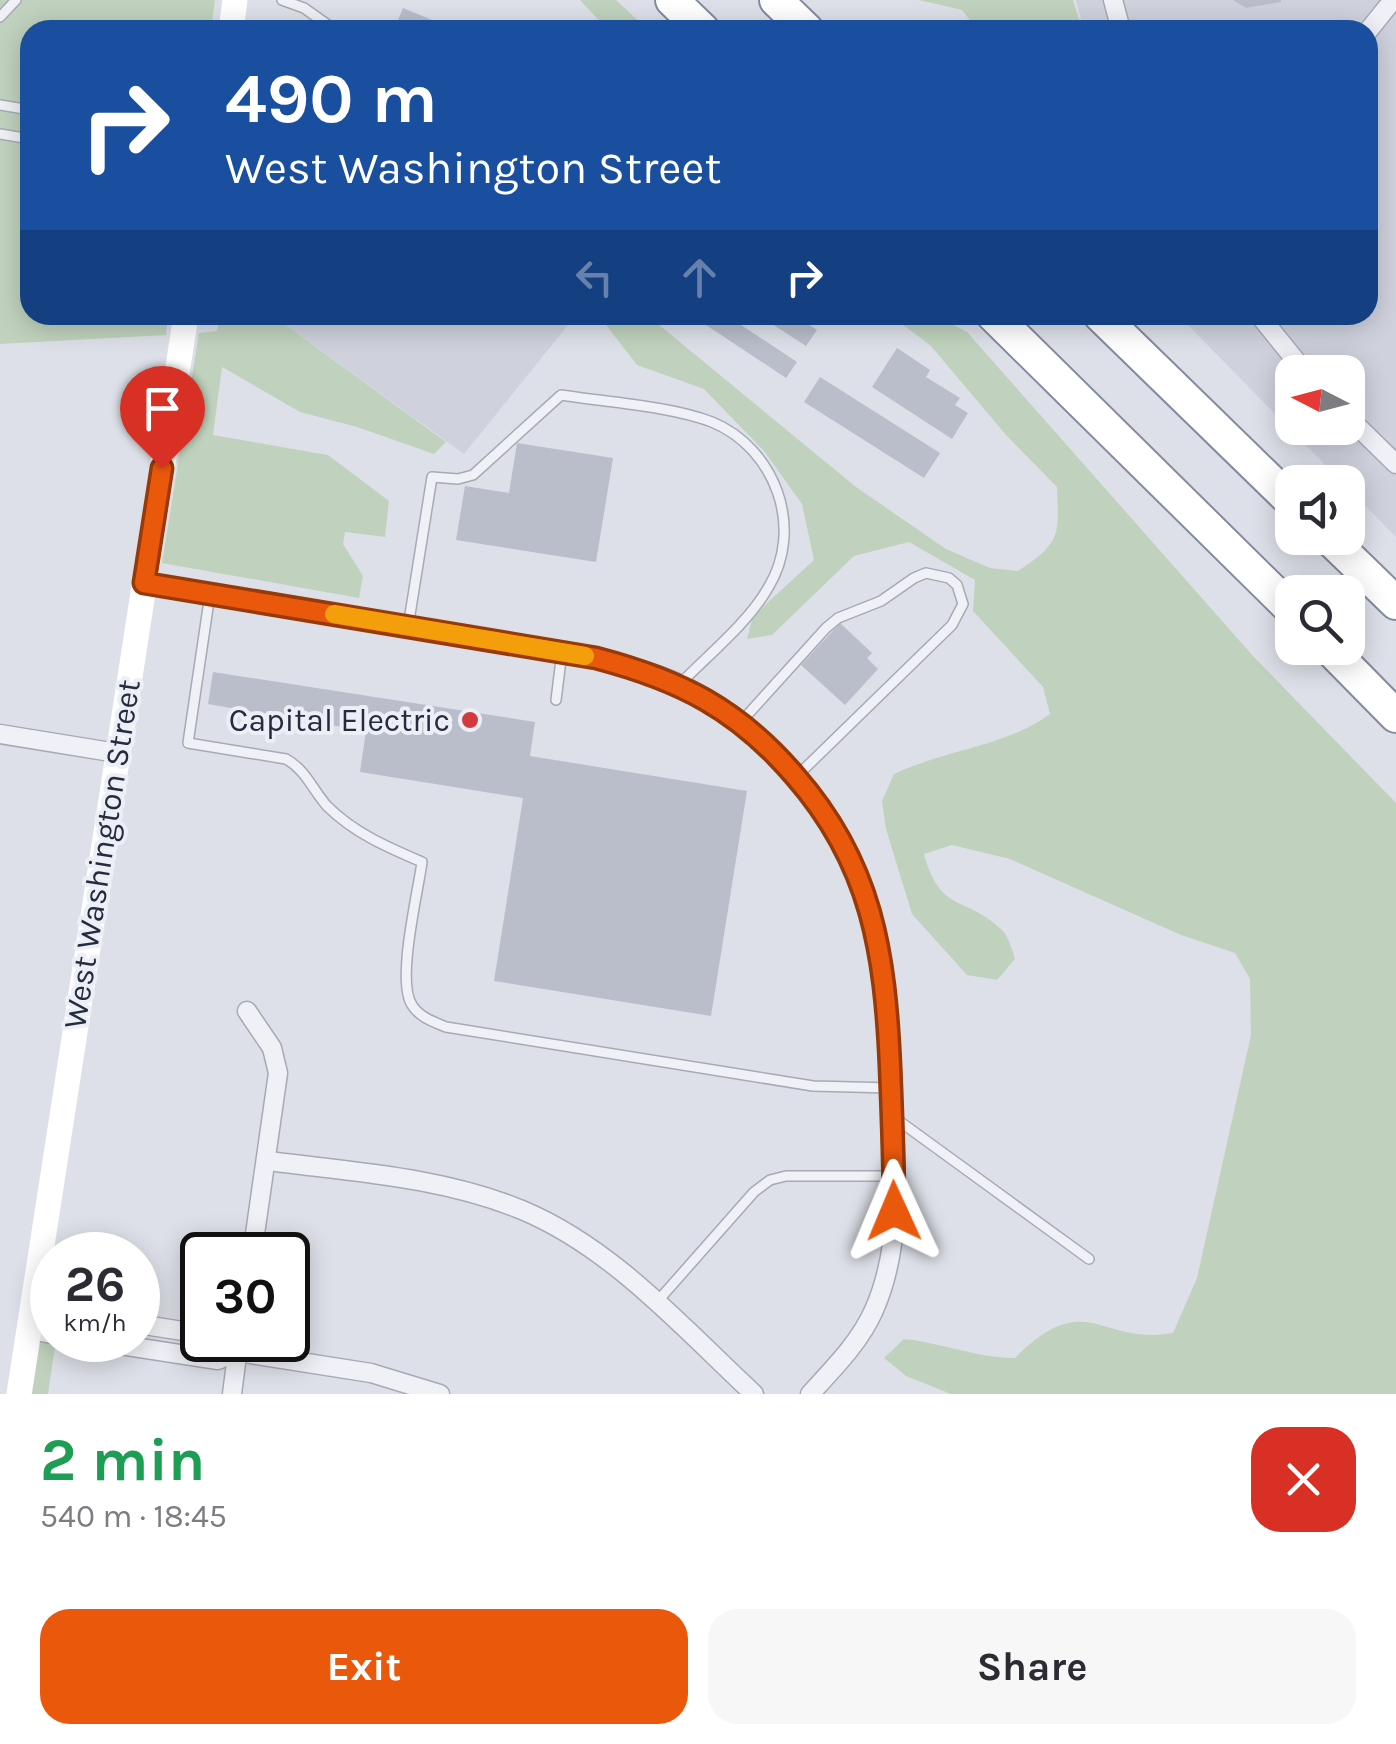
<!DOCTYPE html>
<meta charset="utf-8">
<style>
:root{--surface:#fff;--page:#f7f7f7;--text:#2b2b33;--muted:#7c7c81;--accent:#ea580c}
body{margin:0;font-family:Karla,sans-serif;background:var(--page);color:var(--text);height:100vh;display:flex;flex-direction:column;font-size:38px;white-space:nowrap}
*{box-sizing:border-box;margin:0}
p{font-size:32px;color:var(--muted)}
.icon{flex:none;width:55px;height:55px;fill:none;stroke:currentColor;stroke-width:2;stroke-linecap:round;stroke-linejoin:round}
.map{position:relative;height:1394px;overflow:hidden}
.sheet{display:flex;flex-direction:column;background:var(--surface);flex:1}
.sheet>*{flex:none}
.hud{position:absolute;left:20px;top:20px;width:1358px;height:305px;border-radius:30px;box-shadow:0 5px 25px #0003;background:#1a4fa0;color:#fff;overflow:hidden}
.needle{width:65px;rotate:276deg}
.tools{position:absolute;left:1275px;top:355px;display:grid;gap:20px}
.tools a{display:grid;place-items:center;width:90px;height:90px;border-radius:20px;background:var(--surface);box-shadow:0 5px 25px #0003;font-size:50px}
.speed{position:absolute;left:30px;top:1232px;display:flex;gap:20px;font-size:50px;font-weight:700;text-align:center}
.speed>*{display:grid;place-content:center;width:130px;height:130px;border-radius:50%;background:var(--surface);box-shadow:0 5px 25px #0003;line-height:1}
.speed small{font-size:25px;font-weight:400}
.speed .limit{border:5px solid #111;border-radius:15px;background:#fff;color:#111}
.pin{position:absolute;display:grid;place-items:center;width:85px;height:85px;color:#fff;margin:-102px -42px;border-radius:50% 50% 50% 0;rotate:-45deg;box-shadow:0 0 10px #0007}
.pin .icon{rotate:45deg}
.me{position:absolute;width:110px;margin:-55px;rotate:359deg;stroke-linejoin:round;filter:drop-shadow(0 0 8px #0008)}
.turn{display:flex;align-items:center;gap:35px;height:210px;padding:0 40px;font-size:45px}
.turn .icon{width:130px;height:130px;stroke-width:2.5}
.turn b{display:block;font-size:70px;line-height:85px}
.lanes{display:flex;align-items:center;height:95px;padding:0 40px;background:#0003;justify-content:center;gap:50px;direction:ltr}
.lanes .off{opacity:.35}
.round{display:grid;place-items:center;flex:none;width:105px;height:105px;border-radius:30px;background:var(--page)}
.headline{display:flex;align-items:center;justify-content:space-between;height:170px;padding:0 40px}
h1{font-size:60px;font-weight:700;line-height:75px;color:#1e9e55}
.cta{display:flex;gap:20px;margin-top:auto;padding:20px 40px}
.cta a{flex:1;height:115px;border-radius:30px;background:var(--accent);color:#fff;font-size:40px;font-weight:700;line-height:115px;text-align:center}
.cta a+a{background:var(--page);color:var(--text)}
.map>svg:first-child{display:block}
.built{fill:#cfd2dd;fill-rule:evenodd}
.green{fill:#c0d2be}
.building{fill:#babecb}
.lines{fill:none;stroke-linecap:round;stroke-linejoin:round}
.service-casing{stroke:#a6aab5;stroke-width:12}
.minor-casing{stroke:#a6aab5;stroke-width:21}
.motorway-casing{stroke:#848b9f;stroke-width:36}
.service{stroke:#f0f1f6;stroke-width:9}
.minor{stroke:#f0f1f6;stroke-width:18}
.secondary{stroke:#fff;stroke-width:25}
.motorway{stroke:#fff;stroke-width:32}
.route-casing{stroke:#983908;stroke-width:25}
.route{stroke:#ea580c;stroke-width:18}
.slow{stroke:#f59e0b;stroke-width:18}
.poi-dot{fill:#d43a3d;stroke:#eceff5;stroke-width:4}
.labels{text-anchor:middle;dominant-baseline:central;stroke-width:8;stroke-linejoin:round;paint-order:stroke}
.poi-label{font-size:32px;fill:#262c3f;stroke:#eceff5;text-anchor:end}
.street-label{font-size:32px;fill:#262c3f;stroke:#eceff5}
</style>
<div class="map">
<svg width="1396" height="1394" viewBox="0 0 1396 1394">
<rect width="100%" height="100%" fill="#dde0e8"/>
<g class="built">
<path d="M1076,0H1396V537L1348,488V482H1342L1178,315H1368V30H1084ZM1292,372H1348V428H1292Z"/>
<path d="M272,315H576L464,454Z"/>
</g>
<g class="green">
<path d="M0,0H215L211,30H30V315H168L166,335L0,344Z"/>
<path d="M580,0H616L648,30H608Z"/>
<path d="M919,0H1073L1082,30H978L962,10Z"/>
<path d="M220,315H272L446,442L434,454L357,427L300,412L222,367L213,435L328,455L389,501L385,537L345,532L343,544L363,576L359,598L162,563L199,333L217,331Z"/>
<path d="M603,315H647L856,487L946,549L990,568L1018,571C1061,542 1059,536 1057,487L1006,435L931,346L890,315H935L967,332L1253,656L1396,803V1394H951L906,1376L884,1358L904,1339C943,1343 977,1358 1015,1358C1087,1286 1099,1346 1173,1333L1197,1278L1251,1035L1250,979L1235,953L1181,935L1010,859L952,845L924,854C940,914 966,895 1002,930C1008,936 1012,949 1015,959L997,980L967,975L912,914L886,829L882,801L894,774C944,750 1005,747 1050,714L1043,687L973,611L975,580L909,542L854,556L772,635L747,639L753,616L814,560L802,504L764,451L704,389L637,365L603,321Z"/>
<path d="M52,1264V1340H56L48,1394H32Z"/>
</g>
<g class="building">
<path d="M1233,0H1281V2L1246,8Z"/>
<path d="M403,8L456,30H394Z"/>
<path d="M691,315H726L797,362L786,378Z"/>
<path d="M758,315H794L817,330L806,346Z"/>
<path d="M897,348L930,370L926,377L960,398L955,405L968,413L952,439L872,387Z"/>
<path d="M820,377L940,453L924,478L804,402Z"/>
<path d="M517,443L613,458L596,562L456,540L465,486L509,493Z"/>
<path d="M840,623L872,653L867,658L878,669L845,705L801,665Z"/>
<path d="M213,672L535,722L530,756L747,791L711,1016L494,981L523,798L360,772L366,731L208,704Z"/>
</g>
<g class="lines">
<g class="service-casing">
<g id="service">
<path d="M282,0L304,8L335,30"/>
<path d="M0,17L16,0"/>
<path d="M0,105L30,110"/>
<path d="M0,134L30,139"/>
<path d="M340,315H342"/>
<path d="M210,594L188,743L286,759C306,770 312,789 327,806C354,833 387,847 422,862C418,893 396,981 412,1005C419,1017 434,1022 446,1027L813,1086L891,1088"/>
<path d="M408,627L432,477L458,479L473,475L561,395C606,402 670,406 712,422C775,448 805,528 768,588C747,624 709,654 680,684"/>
<path d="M556,700L562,652"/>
<path d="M741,722L826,628L838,618L881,601L914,578L926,573L949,578L957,585L963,604L952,625L796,777"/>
<path d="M895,1118L1089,1259"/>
<path d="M656,1303L754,1192L770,1180L786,1176H894"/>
</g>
</g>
<g class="minor-casing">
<g id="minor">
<path d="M1113,0L1121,30"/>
<path d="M1368,31L1393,0"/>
<path d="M1259,315L1305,372"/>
<path d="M1348,417L1396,464"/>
<path d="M144,583L596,658C625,665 655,672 682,685C788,738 861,842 881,957C889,999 888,1042 890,1085C895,1159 905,1240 874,1310C860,1342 833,1369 810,1394"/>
<path d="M0,734L117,753"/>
<path d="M247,1011L272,1048L278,1073L252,1255"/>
<path d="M268,1161C354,1172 442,1177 522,1210C613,1248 683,1328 754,1394"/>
<path d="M138,1324L202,1334"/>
<path d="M29,1330L52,1334"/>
<path d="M88,1340L218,1360L238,1352L371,1373L440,1394"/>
<path d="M232,1394L239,1340"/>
</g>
</g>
<g class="motorway-casing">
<g id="motorway">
<path d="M672,0L703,30"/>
<path d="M776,0L807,30"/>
<path d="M993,315L1292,610"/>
<path d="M1100,315L1292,502"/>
<path d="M1329,538L1396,603"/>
<path d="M1329,648L1396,716"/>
</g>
</g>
<use href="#service" class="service"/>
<use href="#minor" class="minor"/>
<g class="secondary">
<path d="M231,30L235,0"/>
<path d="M19,1394L186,315"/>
</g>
<use href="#motorway" class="motorway"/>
</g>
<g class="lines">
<g class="route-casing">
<path id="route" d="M162,468L144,583L596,658C680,680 738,709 795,776C872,864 885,953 890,1066C892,1114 894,1162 894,1211"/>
</g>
<use href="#route" class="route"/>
<path class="slow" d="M334,614L585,656"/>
</g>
<circle class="poi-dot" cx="470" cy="720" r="10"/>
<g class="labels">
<g class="poi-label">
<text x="450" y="720">Capital Electric</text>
</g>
<g class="street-label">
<text transform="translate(102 854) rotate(-81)">West Washington Street</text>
</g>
</g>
</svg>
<div class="tools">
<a><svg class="needle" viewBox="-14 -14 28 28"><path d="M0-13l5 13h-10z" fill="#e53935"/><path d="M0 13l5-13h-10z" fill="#7c7c81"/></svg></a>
<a><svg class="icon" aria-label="sound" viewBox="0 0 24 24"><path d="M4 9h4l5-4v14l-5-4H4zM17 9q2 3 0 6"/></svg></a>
<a><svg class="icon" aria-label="search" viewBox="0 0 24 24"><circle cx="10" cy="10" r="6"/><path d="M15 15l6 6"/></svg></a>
</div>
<div class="speed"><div>26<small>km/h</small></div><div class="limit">30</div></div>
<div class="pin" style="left:162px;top:468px;background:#d93025"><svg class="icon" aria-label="arrive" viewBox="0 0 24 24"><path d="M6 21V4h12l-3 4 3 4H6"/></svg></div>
<svg class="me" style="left:894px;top:1211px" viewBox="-20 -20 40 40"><path d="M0-17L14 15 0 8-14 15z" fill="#ea580c" stroke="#fff" stroke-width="4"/></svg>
<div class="hud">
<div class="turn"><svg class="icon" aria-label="right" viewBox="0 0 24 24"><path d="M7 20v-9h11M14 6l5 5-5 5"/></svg><div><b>490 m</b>West Washington Street</div></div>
<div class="lanes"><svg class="icon off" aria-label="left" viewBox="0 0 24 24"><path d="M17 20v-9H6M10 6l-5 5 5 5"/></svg><svg class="icon off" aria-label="ahead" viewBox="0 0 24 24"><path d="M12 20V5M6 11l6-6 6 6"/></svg><svg class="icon" aria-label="right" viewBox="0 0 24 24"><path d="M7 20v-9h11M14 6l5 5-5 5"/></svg></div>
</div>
</div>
<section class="sheet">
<div class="headline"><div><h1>2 min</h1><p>540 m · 18:45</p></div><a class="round" style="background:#d93025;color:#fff"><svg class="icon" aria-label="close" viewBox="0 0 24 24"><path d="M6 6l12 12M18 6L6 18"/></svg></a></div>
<div class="cta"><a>Exit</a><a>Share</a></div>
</section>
